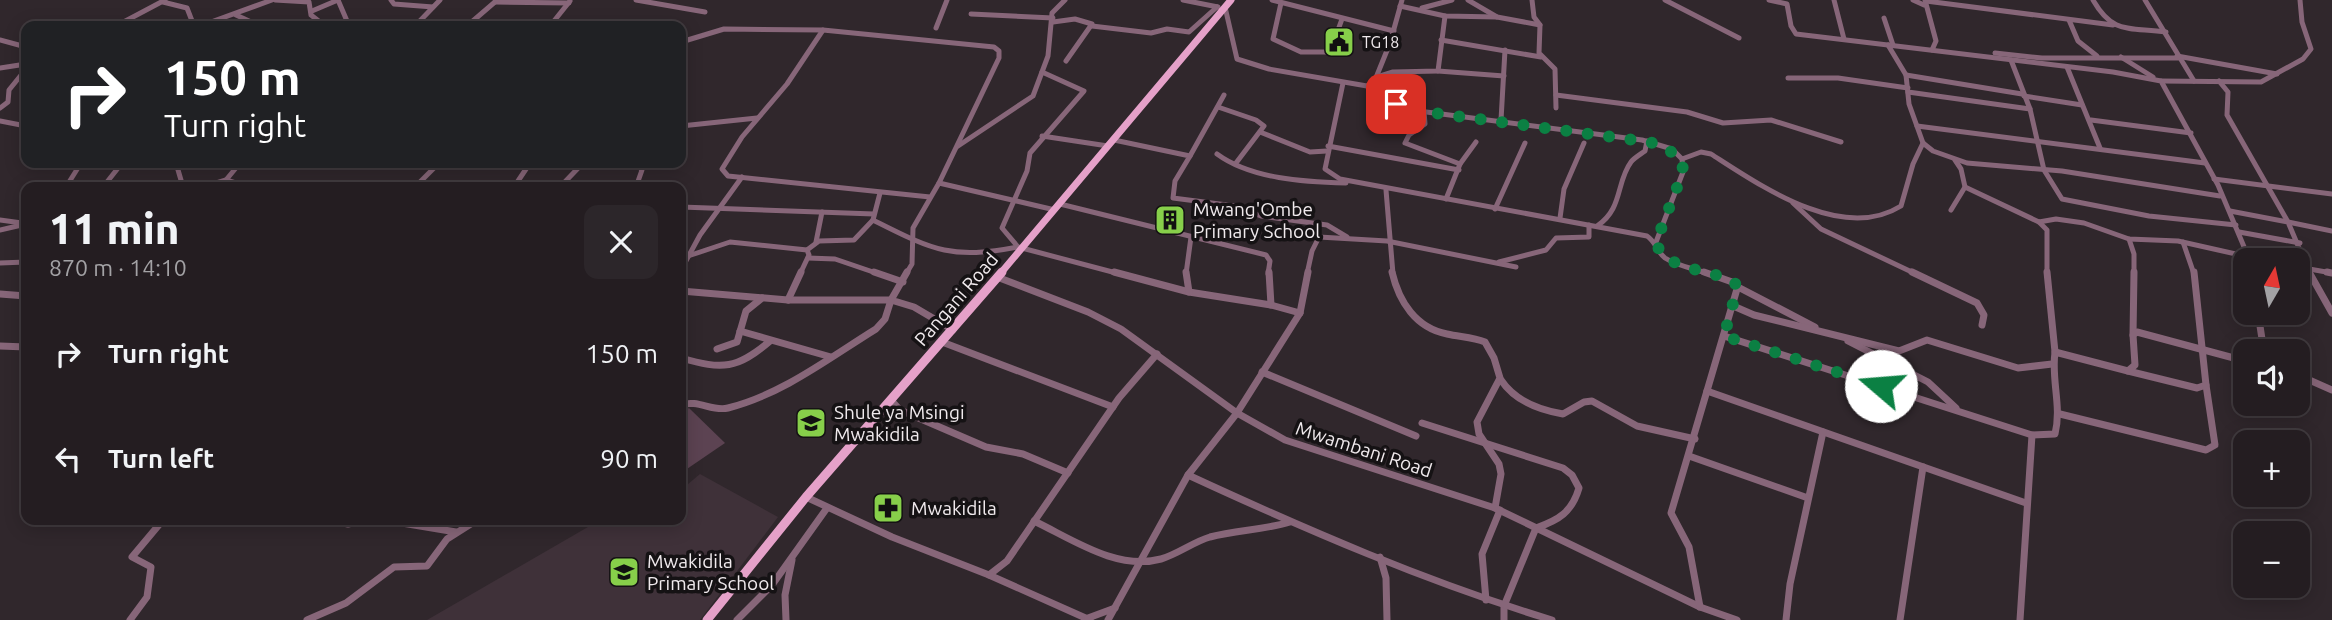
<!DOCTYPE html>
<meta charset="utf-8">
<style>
:root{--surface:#241d21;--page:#2c262a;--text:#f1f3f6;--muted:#a3a2a5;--line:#413b3f}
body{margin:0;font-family:Ubuntu,sans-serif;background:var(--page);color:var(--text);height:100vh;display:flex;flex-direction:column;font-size:26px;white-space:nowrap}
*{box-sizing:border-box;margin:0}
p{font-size:23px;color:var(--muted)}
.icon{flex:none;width:38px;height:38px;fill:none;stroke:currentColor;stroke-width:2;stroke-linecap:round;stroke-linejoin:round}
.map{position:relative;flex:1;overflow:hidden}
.drawer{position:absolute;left:21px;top:182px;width:665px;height:343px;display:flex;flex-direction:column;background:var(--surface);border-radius:14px;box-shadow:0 4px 18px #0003,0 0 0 2px var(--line)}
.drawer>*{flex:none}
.guide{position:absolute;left:21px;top:21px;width:665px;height:147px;border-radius:14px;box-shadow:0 4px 18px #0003,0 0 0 2px var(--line);background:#202124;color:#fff;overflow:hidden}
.needle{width:46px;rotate:9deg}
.controls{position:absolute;left:2233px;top:248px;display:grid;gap:14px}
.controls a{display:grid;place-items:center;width:77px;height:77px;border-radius:14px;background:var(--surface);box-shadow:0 4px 18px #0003,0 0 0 2px var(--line);font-size:35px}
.pin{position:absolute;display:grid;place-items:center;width:60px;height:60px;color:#fff;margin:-30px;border-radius:14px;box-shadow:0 4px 10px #0006}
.me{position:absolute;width:77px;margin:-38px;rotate:288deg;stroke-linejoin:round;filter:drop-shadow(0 0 5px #0008)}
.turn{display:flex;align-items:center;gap:24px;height:147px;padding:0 28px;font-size:32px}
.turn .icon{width:91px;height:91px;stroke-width:2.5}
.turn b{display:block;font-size:49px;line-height:60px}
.round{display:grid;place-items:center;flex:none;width:74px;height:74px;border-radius:14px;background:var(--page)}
.overview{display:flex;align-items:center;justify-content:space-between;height:119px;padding:0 28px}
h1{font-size:42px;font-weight:800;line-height:52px}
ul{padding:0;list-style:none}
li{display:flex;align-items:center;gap:21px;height:105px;padding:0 28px}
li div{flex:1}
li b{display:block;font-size:26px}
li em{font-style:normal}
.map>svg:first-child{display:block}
.built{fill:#3f3139}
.green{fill:#5c4352}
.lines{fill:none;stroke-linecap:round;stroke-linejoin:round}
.minor-far1{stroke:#876679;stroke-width:5}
.minor{stroke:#876679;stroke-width:7}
.major-far1{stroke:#e5a1c9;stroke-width:7}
.major{stroke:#e5a1c9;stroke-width:9}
.route{stroke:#0b8043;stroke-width:12;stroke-dasharray:0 21.6}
.labels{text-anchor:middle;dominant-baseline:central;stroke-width:7;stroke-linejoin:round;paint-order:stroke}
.far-poi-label{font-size:16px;fill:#f0eaed;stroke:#151214;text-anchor:start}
.poi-label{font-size:19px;fill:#f0eaed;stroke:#151214;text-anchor:start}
.street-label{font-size:19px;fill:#f0eaed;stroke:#151214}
</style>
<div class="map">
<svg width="2332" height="620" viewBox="0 0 2332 620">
<rect width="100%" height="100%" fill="#30272c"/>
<path class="built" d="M700,474L778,517L700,620H427L600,520H634L638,523L643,520H681V490Z"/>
<path class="green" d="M689,408L725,443L681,473V413Z"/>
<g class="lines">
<g class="minor-far1">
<path d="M275,0L309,2L311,15L325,26"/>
<path d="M338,0L347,21L345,26"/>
<path d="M391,0L394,4L433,7"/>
<path d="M636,0L705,12"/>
<path d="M1183,0L1218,7"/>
<path d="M1272,0L1394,31"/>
<path d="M1468,0L1497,17L1540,25"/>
<path d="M1532,0L1534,17L1540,25L1539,53L1555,69L1556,108"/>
<path d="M1665,0L1739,38"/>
<path d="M1769,0L1787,4L1791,26L1796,34L2113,72L2161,81L2218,185L2250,261"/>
<path d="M1834,0L1844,39"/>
<path d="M1913,0L1924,5"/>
<path d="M1925,0L1936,41L1932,50"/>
<path d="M2093,0C2113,35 2129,27 2166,32"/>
<path d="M2145,0L2194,81"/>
<path d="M1926,1L2113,25"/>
<path d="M163,2L187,8L194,26"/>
<path d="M495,2L569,3"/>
<path d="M1281,3L1273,39L1301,52H1330L1342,19"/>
<path d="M1400,6L1445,16L1497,17"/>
<path d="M1225,7L1237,59L1269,69L1367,86L1373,85L1390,43L1402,0"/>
<path d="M1422,8L1452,0"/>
<path d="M312,11L338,0"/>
<path d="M971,14L1053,18"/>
<path d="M236,15L260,26"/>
<path d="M1884,18L1893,45"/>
<path d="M2069,20L2078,41L2097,56"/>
<path d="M1053,22L1075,19L1092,24L1066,61"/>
<path d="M116,26L165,0"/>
<path d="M200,26L272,0"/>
<path d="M415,26L440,0"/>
<path d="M467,26L496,1"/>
<path d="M550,26L570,1"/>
<path d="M1092,26L1151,33L1167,29L1189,32L1217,7"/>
<path d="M936,28L947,0"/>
<path d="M0,40L26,47"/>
<path d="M1441,40L1541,57"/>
<path d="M681,42L724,29L823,30"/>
<path d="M1888,45L1906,75L1909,104L1923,143L1933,151L1967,163L2062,171L2220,196"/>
<path d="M1995,53L2042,58H2178"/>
<path d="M2177,56L2277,74"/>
<path d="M2121,57L2153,77"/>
<path d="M2011,60L2030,109L2044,170L2062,199L2149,216L2236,225"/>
<path d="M2067,67L2100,148"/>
<path d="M0,68L26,64"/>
<path d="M1438,71L1504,76"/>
<path d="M1042,72L1084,91L1030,153L1027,171L1002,228L1018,247L1120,274"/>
<path d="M1906,75L2022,94"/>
<path d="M1377,77L1393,72L1438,71L1445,16"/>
<path d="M1788,78H1838L1908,88"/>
<path d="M2161,81L2261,82L2303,59L2311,49L2302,22L2300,0"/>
<path d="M2219,81L2228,92L2227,115L2288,222L2332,231"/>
<path d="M1343,83L1325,169L1340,179L1647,236C1656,242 1657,252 1665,258C1677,266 1696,269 1709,274"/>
<path d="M1367,86L1411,110L1642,140L1672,149L1682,159L1683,172L1656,242"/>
<path d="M1908,92L2030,109"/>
<path d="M1556,95L1687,112L1723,123L1771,120L1841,142"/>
<path d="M2024,96L2082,105"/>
<path d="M1218,107L1256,120L1264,126L1236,163"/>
<path d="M0,108L8,102L9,90L26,69"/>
<path d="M1424,111L1425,124L1409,135L1405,143L1460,164L1446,199"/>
<path d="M1501,120L1505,50"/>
<path d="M2091,120L2191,133"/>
<path d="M0,121L26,126"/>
<path d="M681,126L757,118"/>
<path d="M1917,126L2205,163"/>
<path d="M1260,132L1310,152L1327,151"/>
<path d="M1042,136L1108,146"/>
<path d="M1114,140L1190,156L1175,181L1173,198L1235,206L1261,216L1327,225L1347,237"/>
<path d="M958,146L1033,96L1048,56L1052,13L1065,0"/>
<path d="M1328,146L1459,170"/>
<path d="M1217,154C1251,179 1305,182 1346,183"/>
<path d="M1190,156L1224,95"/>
<path d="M1682,159L1701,152L1711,154C1761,186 1842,243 1901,206L1913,164L1923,143"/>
<path d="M176,163L183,187"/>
<path d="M636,163L642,170L636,187"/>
<path d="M1460,164L1476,142"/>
<path d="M2214,179L2332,194"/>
<path d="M226,180L240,163"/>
<path d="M939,183L1055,210"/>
<path d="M66,187L81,163"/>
<path d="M108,187L107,182L122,163"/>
<path d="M203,187L226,180L249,187"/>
<path d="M415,187L439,163"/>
<path d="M514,187L530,163"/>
<path d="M560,187L583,163"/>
<path d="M1965,187L2039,222L2056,219L2084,223L2129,239L2178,241L2267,261"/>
<path d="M1386,190L1393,274"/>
<path d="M880,193L873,220C933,250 950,260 1018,247"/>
<path d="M1793,203L1821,229L1916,274"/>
<path d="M1060,204L1266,255L1270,261L1268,274"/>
<path d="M681,207L874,214"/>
<path d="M1495,209L1525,143"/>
<path d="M1951,210L1965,187L1961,169L1955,160"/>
<path d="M2230,211L2288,222L2310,274"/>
<path d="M1560,218L1564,189L1584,143"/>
<path d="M0,220L22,223"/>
<path d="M2039,222L2047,230V274"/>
<path d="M1597,226C1623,209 1616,182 1631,162C1634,158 1641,154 1645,151L1647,141"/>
<path d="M0,230L26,224"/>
<path d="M2239,232L2300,243"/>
<path d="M2129,239L2134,254V274"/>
<path d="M816,242L822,212"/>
<path d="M2183,242L2194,274"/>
<path d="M807,250L819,241L854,240L873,220"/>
<path d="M681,255L688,256L730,242L807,250L809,255L800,274"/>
<path d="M808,258L835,259L879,274"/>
<path d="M1499,262L1546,250L1556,238L1589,237V225"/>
<path d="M0,263L26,262"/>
<path d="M2298,267L2332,273"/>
<path d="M681,270L700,235L742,177"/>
<path d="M906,274L912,264L913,228L939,183L999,58V51L994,47L823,30L787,84L742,137L722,169L728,176L930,197"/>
<path d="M1186,274L1191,237"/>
<path d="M1307,274L1312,251L1319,237L1387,241L1516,267"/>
</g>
<g class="minor">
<path d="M874,272L903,282"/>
<path d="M907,272L891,300L914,307L953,330"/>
<path d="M1114,272L1189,292L1271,305L1300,313L1308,272"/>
<path d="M1186,272L1189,292"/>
<path d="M1269,272L1271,305"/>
<path d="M1392,272C1399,302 1416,328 1447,334C1460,337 1473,337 1485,342L1494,358L1500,378L1477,422L1479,434L1499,464L1501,474L1495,508"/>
<path d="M1912,272L1977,303L1984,315L1982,325"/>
<path d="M2047,272L2055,352"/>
<path d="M2309,272L2332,313"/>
<path d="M2327,272L2332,273"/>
<path d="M997,277L1088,312L1121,329L1237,413L1285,440L1495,508L1700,607L1737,620"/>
<path d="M1736,286L1815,327"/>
<path d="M681,291L788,300H891L885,319L876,329C829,358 783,394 728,408C712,412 698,399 681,405"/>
<path d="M0,294L26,296"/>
<path d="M788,300L801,272"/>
<path d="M1731,305L1754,315L1899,351L1927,340L2018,368L2052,364"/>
<path d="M2258,313L2264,352"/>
<path d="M740,331L831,357"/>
<path d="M2133,335L2134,272"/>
<path d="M1724,336L2032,435L2055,434C2062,406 2051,380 2055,352L2128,371L2135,365L2133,335L2137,332L2245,361"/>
<path d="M1848,341L1928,382L1956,408"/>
<path d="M942,342L1113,407"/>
<path d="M0,346L26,347"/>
<path d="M717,349L737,342L746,311L762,298"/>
<path d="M681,358C723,370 737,369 770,341"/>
<path d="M2128,371L2197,388L2206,385L2194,272"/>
<path d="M1262,372L1416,436"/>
<path d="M2298,375L2332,390"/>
<path d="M1501,380C1515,401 1539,410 1563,414L1584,402L1592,401L1637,426L1695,439"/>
<path d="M1707,391L2026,503"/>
<path d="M891,400L900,410L986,447L1023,454L1068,473"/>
<path d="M2060,414L2206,450L2215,445L2206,385"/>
<path d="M1422,423L1563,468L1572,475L1579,488C1572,512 1559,520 1536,528L1504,606V620"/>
<path d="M1689,456L1808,498"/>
<path d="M1188,475C1307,530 1427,582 1552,620"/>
<path d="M806,497L892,537L989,575L1007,561L1119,398L1157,354"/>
<path d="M330,520L348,524L366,520"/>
<path d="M384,520L456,532"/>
<path d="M1034,521C1072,539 1117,571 1161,559C1178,554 1193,542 1210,537C1236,530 1264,530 1290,522"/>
<path d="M1380,557L1386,578L1387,620"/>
<path d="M989,575L1090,620"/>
<path d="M1486,600L1482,554L1500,510"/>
<path d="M1700,607L1689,547L1671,513L1737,289L1735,283L1704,272"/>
<path d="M1088,618L1115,608"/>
<path d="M130,620L147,597L151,567L132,557L163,520"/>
<path d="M307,620L346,603L394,567L427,566L447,539L477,520"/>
<path d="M737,620L772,585L827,508"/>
<path d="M786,620L785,595L792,560"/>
<path d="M1108,620L1188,475L1237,413L1300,313"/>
<path d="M1786,620L1790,584L1823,432"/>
<path d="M1900,620L1923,467"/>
<path d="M2020,620L2032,435"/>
</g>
<path class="major-far1" d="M1000,274L1231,0"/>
<path class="major" d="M707,620L806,497L1002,272"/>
</g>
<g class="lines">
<path class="route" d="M1396,104L1411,110L1642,141L1659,144L1682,159L1683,172L1656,242C1664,272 1713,268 1735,283L1737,289L1724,336L1881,386"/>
</g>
<defs>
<g id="civic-square" transform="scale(1.575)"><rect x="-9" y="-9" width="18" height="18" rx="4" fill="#87cf4a" stroke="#151214"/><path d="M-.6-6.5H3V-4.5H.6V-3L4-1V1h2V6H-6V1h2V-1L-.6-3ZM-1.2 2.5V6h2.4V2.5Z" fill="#111"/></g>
<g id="building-square" transform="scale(1.575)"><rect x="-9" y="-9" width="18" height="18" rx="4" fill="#87cf4a" stroke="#151214"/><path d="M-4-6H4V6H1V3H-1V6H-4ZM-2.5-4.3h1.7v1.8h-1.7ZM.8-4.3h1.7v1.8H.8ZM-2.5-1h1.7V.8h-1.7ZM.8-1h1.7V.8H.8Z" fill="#111"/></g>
<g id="school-square" transform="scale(1.575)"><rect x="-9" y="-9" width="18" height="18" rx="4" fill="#87cf4a" stroke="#151214"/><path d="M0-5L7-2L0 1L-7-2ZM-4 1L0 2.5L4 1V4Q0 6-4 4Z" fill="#111"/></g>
<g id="pharmacy-square" transform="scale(1.575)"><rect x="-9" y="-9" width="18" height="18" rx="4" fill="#87cf4a" stroke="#151214"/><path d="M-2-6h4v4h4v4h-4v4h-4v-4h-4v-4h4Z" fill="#111"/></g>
</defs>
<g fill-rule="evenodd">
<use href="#civic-square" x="1339" y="42"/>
<use href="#building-square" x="1170" y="220"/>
<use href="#school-square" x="811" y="423"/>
<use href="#pharmacy-square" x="888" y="508"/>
<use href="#school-square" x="624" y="572"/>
</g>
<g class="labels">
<g class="far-poi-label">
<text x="1362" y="42">TG18</text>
</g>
<g class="poi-label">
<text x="1193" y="209">Mwang'Ombe<tspan x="1193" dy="22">Primary School</tspan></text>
<text x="834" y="412">Shule ya Msingi<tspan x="834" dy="22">Mwakidila</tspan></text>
<text x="911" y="508">Mwakidila</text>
<text x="647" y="561">Mwakidila<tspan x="647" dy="22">Primary School</tspan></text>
</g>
<g class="street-label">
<text transform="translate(956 299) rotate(-49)">Pangani Road</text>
<text transform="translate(1364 449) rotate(18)">Mwambani Road</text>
</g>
</g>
</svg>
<div class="controls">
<a><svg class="needle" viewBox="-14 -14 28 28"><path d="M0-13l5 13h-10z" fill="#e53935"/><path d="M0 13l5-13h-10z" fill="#a3a2a5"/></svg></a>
<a><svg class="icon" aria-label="sound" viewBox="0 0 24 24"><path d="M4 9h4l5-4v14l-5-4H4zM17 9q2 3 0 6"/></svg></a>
<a>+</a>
<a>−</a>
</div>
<div class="pin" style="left:1396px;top:104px;background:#d93025"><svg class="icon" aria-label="arrive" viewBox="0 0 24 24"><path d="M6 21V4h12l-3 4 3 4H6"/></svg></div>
<svg class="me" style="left:1881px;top:386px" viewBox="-20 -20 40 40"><circle r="19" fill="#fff"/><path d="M0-13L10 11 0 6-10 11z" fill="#0b8043"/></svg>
<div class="guide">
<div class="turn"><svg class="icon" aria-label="right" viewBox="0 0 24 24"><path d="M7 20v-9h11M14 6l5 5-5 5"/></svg><div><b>150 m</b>Turn right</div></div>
</div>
<section class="drawer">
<div class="overview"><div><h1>11 min</h1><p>870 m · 14:10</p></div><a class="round"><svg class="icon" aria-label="close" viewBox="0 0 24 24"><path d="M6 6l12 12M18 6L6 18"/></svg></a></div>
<ul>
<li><svg class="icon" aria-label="right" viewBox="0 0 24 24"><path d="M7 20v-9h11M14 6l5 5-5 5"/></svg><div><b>Turn right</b></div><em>150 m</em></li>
<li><svg class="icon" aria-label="left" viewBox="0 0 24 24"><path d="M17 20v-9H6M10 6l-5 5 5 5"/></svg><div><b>Turn left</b></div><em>90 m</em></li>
</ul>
</section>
</div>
